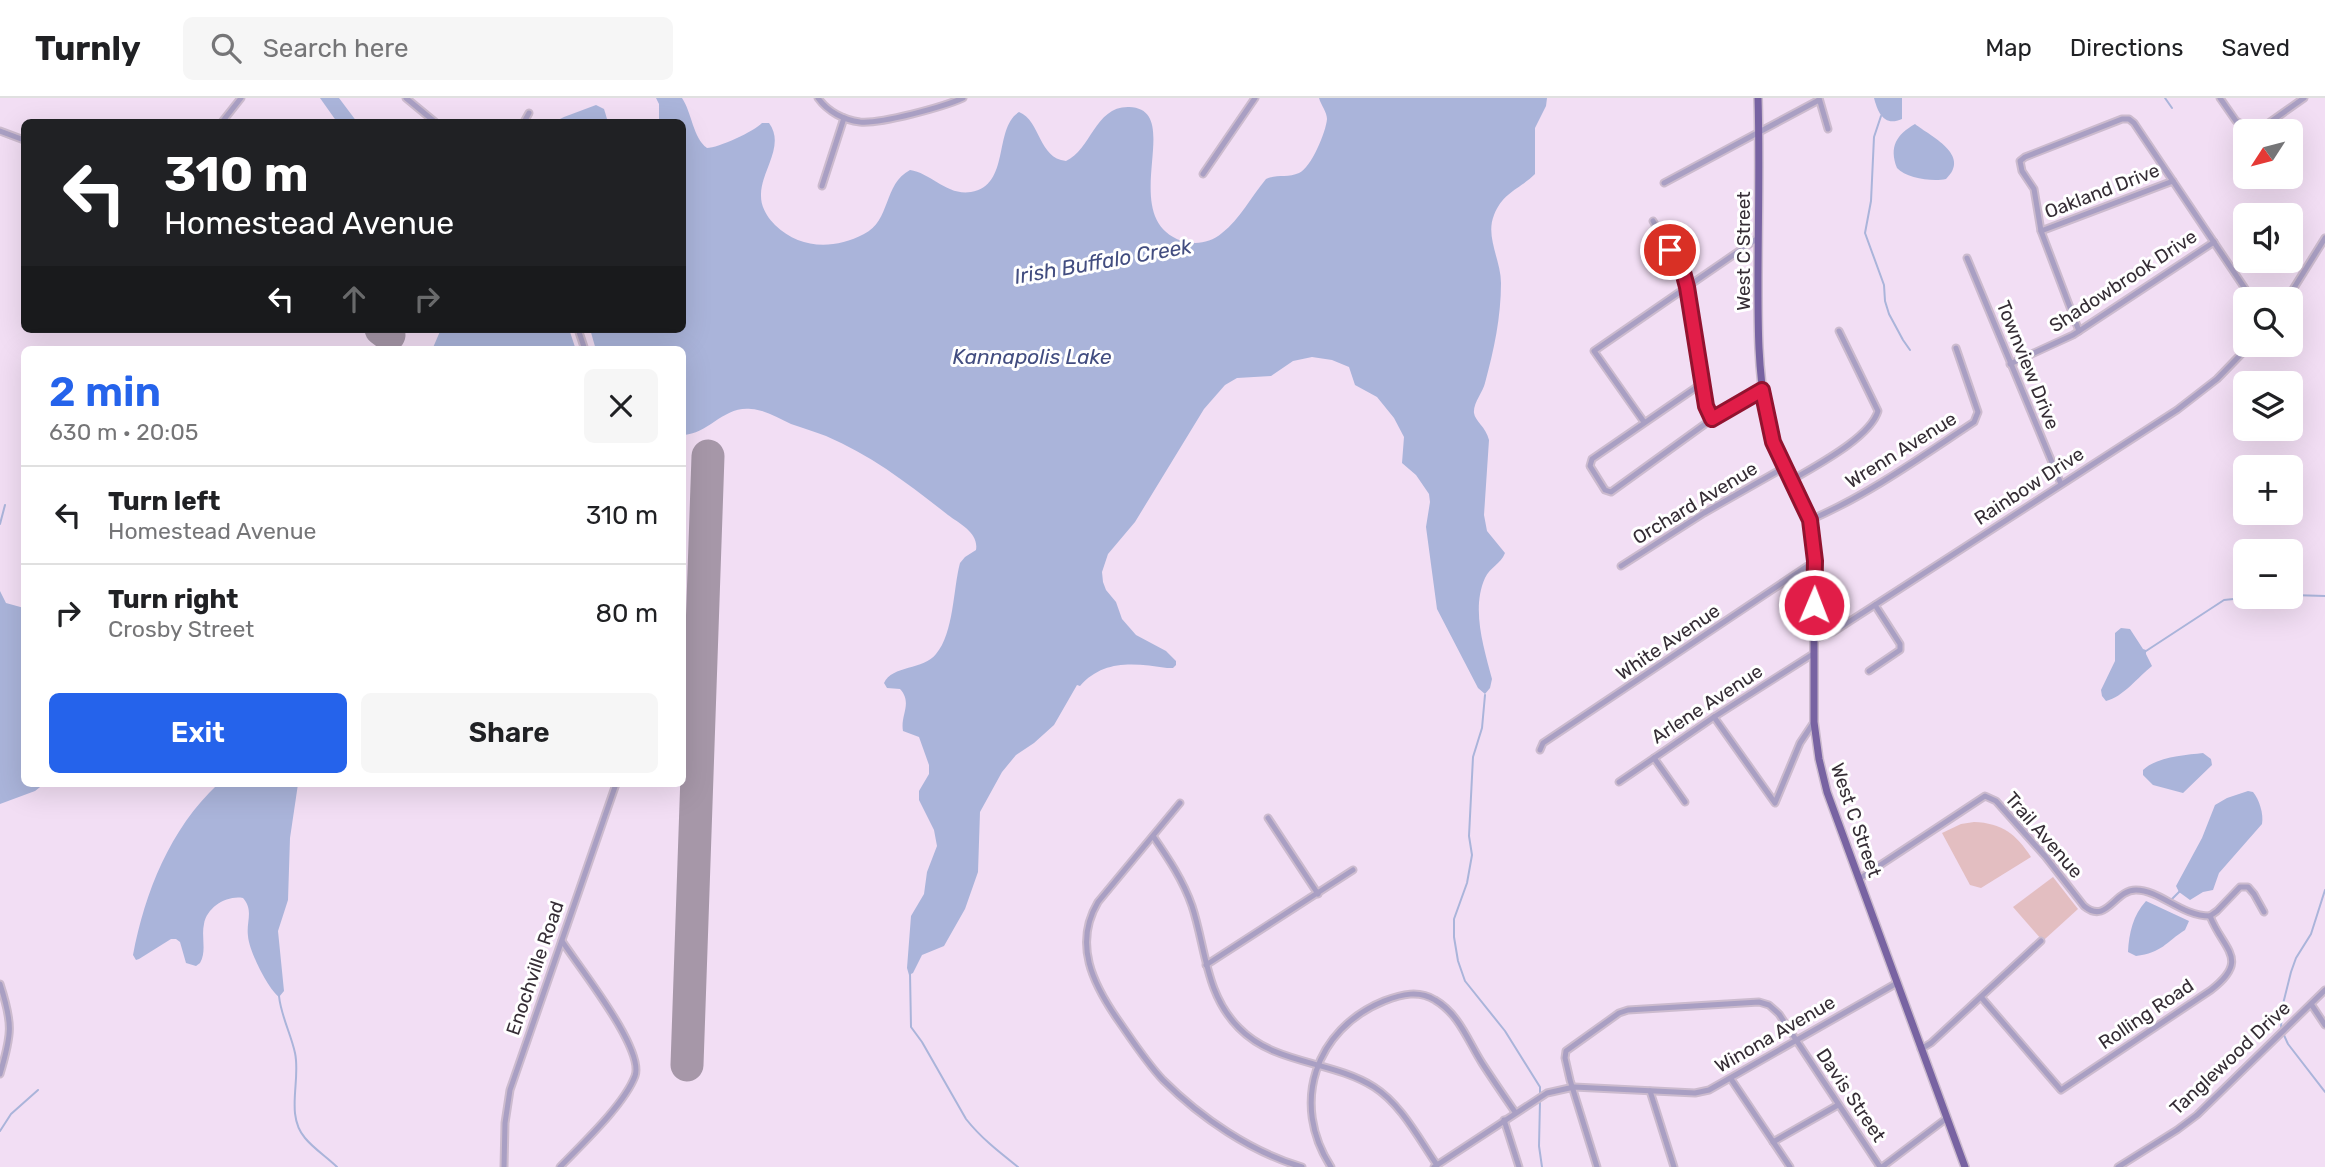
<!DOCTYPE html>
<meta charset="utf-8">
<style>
:root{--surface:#fff;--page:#f6f6f6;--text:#202124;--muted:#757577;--line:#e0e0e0;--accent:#2563eb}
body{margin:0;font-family:Rubik,sans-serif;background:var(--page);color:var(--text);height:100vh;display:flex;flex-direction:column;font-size:26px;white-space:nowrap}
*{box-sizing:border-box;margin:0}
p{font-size:23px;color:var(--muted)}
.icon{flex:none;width:38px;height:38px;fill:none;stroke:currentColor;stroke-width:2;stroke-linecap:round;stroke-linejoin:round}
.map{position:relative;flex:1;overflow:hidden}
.sheet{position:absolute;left:21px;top:248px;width:665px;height:441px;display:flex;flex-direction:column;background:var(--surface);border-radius:10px;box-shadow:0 7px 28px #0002}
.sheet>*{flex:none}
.guide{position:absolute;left:21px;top:21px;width:665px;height:214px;border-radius:10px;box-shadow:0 7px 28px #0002;background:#202124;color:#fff;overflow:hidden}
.needle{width:46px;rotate:234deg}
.controls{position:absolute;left:2233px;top:21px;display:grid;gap:14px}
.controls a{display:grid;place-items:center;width:70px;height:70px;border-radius:10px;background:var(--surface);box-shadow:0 7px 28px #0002;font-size:35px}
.pin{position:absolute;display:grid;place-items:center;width:60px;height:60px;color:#fff;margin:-30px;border:4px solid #fff;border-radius:50%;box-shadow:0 2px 7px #0007}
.me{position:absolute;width:77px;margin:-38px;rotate:1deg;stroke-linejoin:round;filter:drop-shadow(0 0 5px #0008)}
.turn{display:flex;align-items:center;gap:24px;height:147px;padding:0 28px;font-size:32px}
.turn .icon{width:91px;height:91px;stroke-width:2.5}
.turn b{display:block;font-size:49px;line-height:60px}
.lanes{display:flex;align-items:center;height:66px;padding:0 28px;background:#0003;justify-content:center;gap:35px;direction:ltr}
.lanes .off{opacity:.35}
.round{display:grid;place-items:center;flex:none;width:74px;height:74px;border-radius:10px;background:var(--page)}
.overview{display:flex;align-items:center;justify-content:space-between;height:119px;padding:0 28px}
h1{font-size:42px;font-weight:600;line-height:52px;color:var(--accent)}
.primary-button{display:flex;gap:14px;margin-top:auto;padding:14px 28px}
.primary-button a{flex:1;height:80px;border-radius:10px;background:var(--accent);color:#fff;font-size:28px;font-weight:600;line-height:80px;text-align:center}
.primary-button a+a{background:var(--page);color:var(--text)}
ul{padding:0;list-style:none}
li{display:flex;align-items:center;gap:21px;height:98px;padding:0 28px;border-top:2px solid var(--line)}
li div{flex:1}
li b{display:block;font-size:26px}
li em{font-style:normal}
header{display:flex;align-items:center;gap:42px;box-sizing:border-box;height:98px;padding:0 35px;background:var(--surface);border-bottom:2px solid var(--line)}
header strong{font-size:33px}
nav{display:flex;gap:38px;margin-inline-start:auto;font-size:24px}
.search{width:490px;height:63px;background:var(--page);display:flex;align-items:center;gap:18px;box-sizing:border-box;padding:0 24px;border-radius:10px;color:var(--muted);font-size:26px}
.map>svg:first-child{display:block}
.green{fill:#e3bec1}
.water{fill:#aab4da}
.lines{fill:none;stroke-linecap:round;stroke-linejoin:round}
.stream{stroke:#aab4da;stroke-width:2}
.runway{stroke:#a697a8;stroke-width:33}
.minor-casing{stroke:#ccbbce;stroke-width:9}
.major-casing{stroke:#ccbbce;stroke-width:10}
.minor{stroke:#a99fc3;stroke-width:5}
.major{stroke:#7863a2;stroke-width:7}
.route-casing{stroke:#92132f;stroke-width:18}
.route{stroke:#e11d48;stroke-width:12}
.labels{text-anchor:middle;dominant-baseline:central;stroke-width:6;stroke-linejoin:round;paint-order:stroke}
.street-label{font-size:19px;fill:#352d35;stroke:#fff}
.water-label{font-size:21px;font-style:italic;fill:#424d80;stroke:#fff}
</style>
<header>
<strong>Turnly</strong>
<div class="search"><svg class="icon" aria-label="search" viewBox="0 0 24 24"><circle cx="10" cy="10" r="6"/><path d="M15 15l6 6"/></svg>Search here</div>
<nav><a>Map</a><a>Directions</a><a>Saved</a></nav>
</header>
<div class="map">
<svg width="2325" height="1069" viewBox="0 0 2325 1069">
<rect width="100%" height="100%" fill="#f2def4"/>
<g class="green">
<path d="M1974,724C2002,725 2016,736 2031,759L1981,790L1970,787L1942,735L1961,726Z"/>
<path d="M2053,779L2078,811L2045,841H2041L2013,809Z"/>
</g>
<g class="water">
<path d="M320,0H339L357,24H337Z"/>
<path d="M656,0H682C692,15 693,40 707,50C718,50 755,33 762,25H769C786,48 760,74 761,98C761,109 767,119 775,127C800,151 833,152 864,136C891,123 883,86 910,72C931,75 947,98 971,94C1011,87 993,30 1019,14C1041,23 1038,60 1066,63C1091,52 1095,8 1129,9C1187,11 1114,119 1182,143C1196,147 1210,145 1222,135C1240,121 1251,99 1266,81C1276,76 1288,80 1299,75C1311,70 1326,34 1327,21C1327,14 1321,7 1319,0H1547L1546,8L1535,30V76C1520,91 1503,94 1494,117C1485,139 1501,162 1501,185C1501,219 1494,252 1485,285C1483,294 1473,305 1474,315C1475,323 1486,329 1489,342L1484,417L1487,433L1505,455C1501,466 1490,469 1485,480C1471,511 1484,550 1492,581L1490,590L1485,596L1478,590L1437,511L1426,429L1430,404L1429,396L1416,377L1402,365L1404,339L1394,320L1377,299L1355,287L1349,269L1332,262L1312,259L1293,263L1271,278L1237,280L1225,287L1204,311L1135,424L1108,456L1102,474L1103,484L1106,492L1116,504L1122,521L1136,537L1166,553L1176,563V567L1173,570H1167C1135,565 1103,561 1080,588L1077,587L1054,627L1034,645L1016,657L1002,674L980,714L978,774L965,811L944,848L922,857L913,875L909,877L907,870L911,818L924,796L927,774L937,748L934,732L919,702V693L929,676V667L919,639L903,633C900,617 913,605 900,591L887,590L884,585C892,567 924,572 936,556C954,535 953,491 960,465L965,459L976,452C979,435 960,426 948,417C910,387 871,357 826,338C815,334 803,330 791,326C778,320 766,312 751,311C723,308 709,336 683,337L682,252H596L590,231H682V24H659V6Z"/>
<path d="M1874,0H1902V21C1884,29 1878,15 1874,0Z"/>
<path d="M596,7L604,11L608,24H561L560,21L564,19Z"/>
<path d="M1915,26C1930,38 1972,57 1946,81C1932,84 1906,80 1897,70C1889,49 1896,37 1915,26Z"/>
<path d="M441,231H569L576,252H432Z"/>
<path d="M0,493L6,505L24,510V686H44L35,693L0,706Z"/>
<path d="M2121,530L2130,531L2143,551L2146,552V556L2152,568C2138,579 2123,599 2106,603L2102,598L2101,592L2115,563V535Z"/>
<path d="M2203,655L2211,661L2212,667L2183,695L2153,687L2143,677V672C2156,659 2185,657 2203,655Z"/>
<path d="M218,686H298L290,740L288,802L278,833L284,893L279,899C268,891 249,853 248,838C246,823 254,813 243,800C227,797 207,809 204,826C201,839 207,853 200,865L196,868L186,865L180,844L176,841H171L139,861L136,862L133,857C145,794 170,731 218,686Z"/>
<path d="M2248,693L2253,694C2259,701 2264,716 2262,726L2219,775L2213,792L2203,794L2190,802L2179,794L2176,788L2202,740L2215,707L2227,700Z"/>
<path d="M2146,803L2189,823L2185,832C2166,844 2162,855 2136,858L2128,854C2129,835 2133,817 2146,803Z"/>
</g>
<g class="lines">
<g class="stream">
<path d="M2165,0L2172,10"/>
<path d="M1881,18L1874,39L1871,103L1865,135L1884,187L1885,203L1889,216L1903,242L1910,252"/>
<path d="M0,426L5,407"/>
<path d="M2291,497L2325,498"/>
<path d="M2146,553L2224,502L2253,499"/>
<path d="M1485,597L1482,630L1473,659L1469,738L1472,757L1467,785L1454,821V839L1458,863L1465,883L1505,933L1540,989V997"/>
<path d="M2171,802L2180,793"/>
<path d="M910,875L911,929L922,944L966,1021C981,1040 999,1054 1018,1069"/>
<path d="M279,898C281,918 291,936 295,955C301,982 285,1017 305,1040C314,1051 327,1059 337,1069"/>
<path d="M2281,930L2282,910L2291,874L2296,860L2311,836L2325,792"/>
<path d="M2283,935L2288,946L2325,994"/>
<path d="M1540,1003L1539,1048L1542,1069"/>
<path d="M0,1033L11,1016L38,992"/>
</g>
<g class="runway">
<path d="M381,231L389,237"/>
<path d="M687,967L708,358"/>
</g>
<g class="minor-casing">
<g id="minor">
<path d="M406,0L435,24"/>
<path d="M818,0C828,14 844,22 860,24C881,26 943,9 963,0"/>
<path d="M1819,0L1828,31"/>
<path d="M2220,0L2236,23L2251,31L2266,27L2304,0"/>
<path d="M222,24L241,0"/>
<path d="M524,24L529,15"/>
<path d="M0,33L24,42"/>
<path d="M1203,76L1255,0"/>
<path d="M1664,85L1819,2"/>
<path d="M822,88L844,20"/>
<path d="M1653,123L1682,170L1706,308L1712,321"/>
<path d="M2041,133L2173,83"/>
<path d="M1967,160L2061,386"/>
<path d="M2287,201L2325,140"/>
<path d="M578,231L585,252"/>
<path d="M2079,233L2041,133L2034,91L2022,73L2020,63L2025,59L2122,21H2129L2134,25L2252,201"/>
<path d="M2010,266L2073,237L2214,144"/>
<path d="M1704,284L1592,361L1590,368L1605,392L1611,394L1712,321L1762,292"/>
<path d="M1644,324L1594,253L1758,140"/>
<path d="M1792,382C1815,368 1870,340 1878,313L1839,233"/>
<path d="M1810,422C1868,397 1921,359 1974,324L1978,314L1956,250"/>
<path d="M1621,468L1704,415L1785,369"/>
<path d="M1814,541L1833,534L2177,312L2217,281L2250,247"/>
<path d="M1869,573L1900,552V546L1875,507"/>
<path d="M1714,619L1775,705L1800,645L1814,624"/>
<path d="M1540,652L1543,645L1815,463"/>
<path d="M1654,660L1685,704"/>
<path d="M1619,684L1714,619L1813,556"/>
<path d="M1180,705L1098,804C1073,846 1093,886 1118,922C1132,942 1146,964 1163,982C1201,1020 1251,1054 1302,1069"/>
<path d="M1268,720L1318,796"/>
<path d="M1153,738C1168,760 1183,782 1192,808C1206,850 1205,896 1239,930C1275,967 1331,962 1374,989C1401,1006 1419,1041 1437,1067"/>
<path d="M1859,781L1985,698L1996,703L2045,758L2084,808C2107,827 2114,792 2136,792C2160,792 2181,818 2210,818"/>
<path d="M2210,818L2217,813L2240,789H2248L2254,796L2264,814"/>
<path d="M1206,867L1353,772"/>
<path d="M0,886C13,926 12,936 0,976"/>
<path d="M1981,899L2061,992L2211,892C2251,861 2223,852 2210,818"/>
<path d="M2311,906L2325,927"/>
<path d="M1921,951L1931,945L2041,843"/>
<path d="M1731,981L1790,1069"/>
<path d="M1650,993L1674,1069"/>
<path d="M1504,1022L1519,1069"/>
<path d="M1773,1044L1838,1007"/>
<path d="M504,1069L505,1025L510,992L616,686"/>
<path d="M560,1069C582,1046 624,1007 635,978C645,951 578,868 562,843"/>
<path d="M1331,1069C1290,1006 1315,931 1384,903C1402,896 1419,892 1435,902C1459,916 1468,943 1482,965C1493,982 1504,998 1515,1014"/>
<path d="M1434,1069L1547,995L1574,989L1695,995L1709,992L1897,885"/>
<path d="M1597,1069L1570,982L1565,960L1566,953L1619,915L1628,912L1759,904L1769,907L1779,916L1880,1069"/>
<path d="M1882,1069L1947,1020"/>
<path d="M2118,1069L2177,1032L2197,1017L2325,892"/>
</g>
</g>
<g class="major-casing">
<path id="major" d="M1758,0C1760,62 1758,124 1758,186C1758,229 1758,272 1766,313C1774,360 1805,397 1814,442V624L1819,661L1827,694L1965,1069"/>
</g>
<use href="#minor" class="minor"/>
<use href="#major" class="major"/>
</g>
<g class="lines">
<g class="route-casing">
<path id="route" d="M1670,152L1682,170L1687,189L1706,308L1712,321L1762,292L1773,344L1810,422L1815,463L1814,507"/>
</g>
<use href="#route" class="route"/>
</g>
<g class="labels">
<g class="street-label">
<text transform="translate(2102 93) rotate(-21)">Oakland Drive</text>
<text transform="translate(1743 153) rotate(-90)">West C Street</text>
<text transform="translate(2123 183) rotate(-33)">Shadowbrook Drive</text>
<text transform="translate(2028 267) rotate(68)">Townview Drive</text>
<text transform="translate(1901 352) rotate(-32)">Wrenn Avenue</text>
<text transform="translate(2029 388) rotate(-33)">Rainbow Drive</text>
<text transform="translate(1695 405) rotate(-31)">Orchard Avenue</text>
<text transform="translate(1668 544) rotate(-34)">White Avenue</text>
<text transform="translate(1707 606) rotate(-33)">Arlene Avenue</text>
<text transform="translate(1856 722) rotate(71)">West C Street</text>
<text transform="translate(2044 737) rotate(49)">Trail Avenue</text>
<text transform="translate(535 870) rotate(-71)">Enochville Road</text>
<text transform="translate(2146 916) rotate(-34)">Rolling Road</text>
<text transform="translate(1775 936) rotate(-30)">Winona Avenue</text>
<text transform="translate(2230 960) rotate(-43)">Tanglewood Drive</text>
<text transform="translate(1851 997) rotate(56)">Davis Street</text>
</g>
<g class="water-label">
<text transform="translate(1103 163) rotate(-10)">Irish Buffalo Creek</text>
<text x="1032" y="258">Kannapolis Lake</text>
</g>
</g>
</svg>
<div class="controls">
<a><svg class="needle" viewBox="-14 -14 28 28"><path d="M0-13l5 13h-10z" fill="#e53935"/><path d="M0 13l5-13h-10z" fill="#757577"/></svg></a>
<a><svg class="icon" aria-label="sound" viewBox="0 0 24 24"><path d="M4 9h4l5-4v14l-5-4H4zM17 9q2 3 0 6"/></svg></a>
<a><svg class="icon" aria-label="search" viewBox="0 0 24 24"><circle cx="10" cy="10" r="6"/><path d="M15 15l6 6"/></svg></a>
<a><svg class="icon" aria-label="layers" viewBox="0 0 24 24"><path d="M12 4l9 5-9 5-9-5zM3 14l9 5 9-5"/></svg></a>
<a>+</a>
<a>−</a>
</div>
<div class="pin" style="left:1670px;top:152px;background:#d93025"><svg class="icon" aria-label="arrive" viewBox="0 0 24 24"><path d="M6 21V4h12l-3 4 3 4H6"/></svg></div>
<svg class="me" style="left:1814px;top:507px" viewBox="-20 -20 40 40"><circle r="17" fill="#e11d48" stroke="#fff" stroke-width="3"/><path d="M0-11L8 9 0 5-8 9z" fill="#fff"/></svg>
<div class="guide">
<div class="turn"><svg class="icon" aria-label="left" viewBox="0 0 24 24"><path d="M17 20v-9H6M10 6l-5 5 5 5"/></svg><div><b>310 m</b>Homestead Avenue</div></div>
<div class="lanes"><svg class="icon" aria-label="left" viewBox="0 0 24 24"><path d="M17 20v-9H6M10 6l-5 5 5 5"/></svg><svg class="icon off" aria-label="ahead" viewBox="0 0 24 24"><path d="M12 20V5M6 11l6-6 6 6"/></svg><svg class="icon off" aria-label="right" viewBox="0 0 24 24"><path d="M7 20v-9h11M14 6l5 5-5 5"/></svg></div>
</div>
<section class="sheet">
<div class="overview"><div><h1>2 min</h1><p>630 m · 20:05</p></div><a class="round"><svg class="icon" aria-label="close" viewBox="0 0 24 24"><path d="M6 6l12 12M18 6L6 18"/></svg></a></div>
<ul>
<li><svg class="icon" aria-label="left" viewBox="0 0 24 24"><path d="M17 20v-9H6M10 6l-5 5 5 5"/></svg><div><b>Turn left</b><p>Homestead Avenue</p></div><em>310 m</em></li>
<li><svg class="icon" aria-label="right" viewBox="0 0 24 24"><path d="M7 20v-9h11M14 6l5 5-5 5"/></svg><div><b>Turn right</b><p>Crosby Street</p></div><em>80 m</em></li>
</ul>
<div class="primary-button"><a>Exit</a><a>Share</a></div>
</section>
</div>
